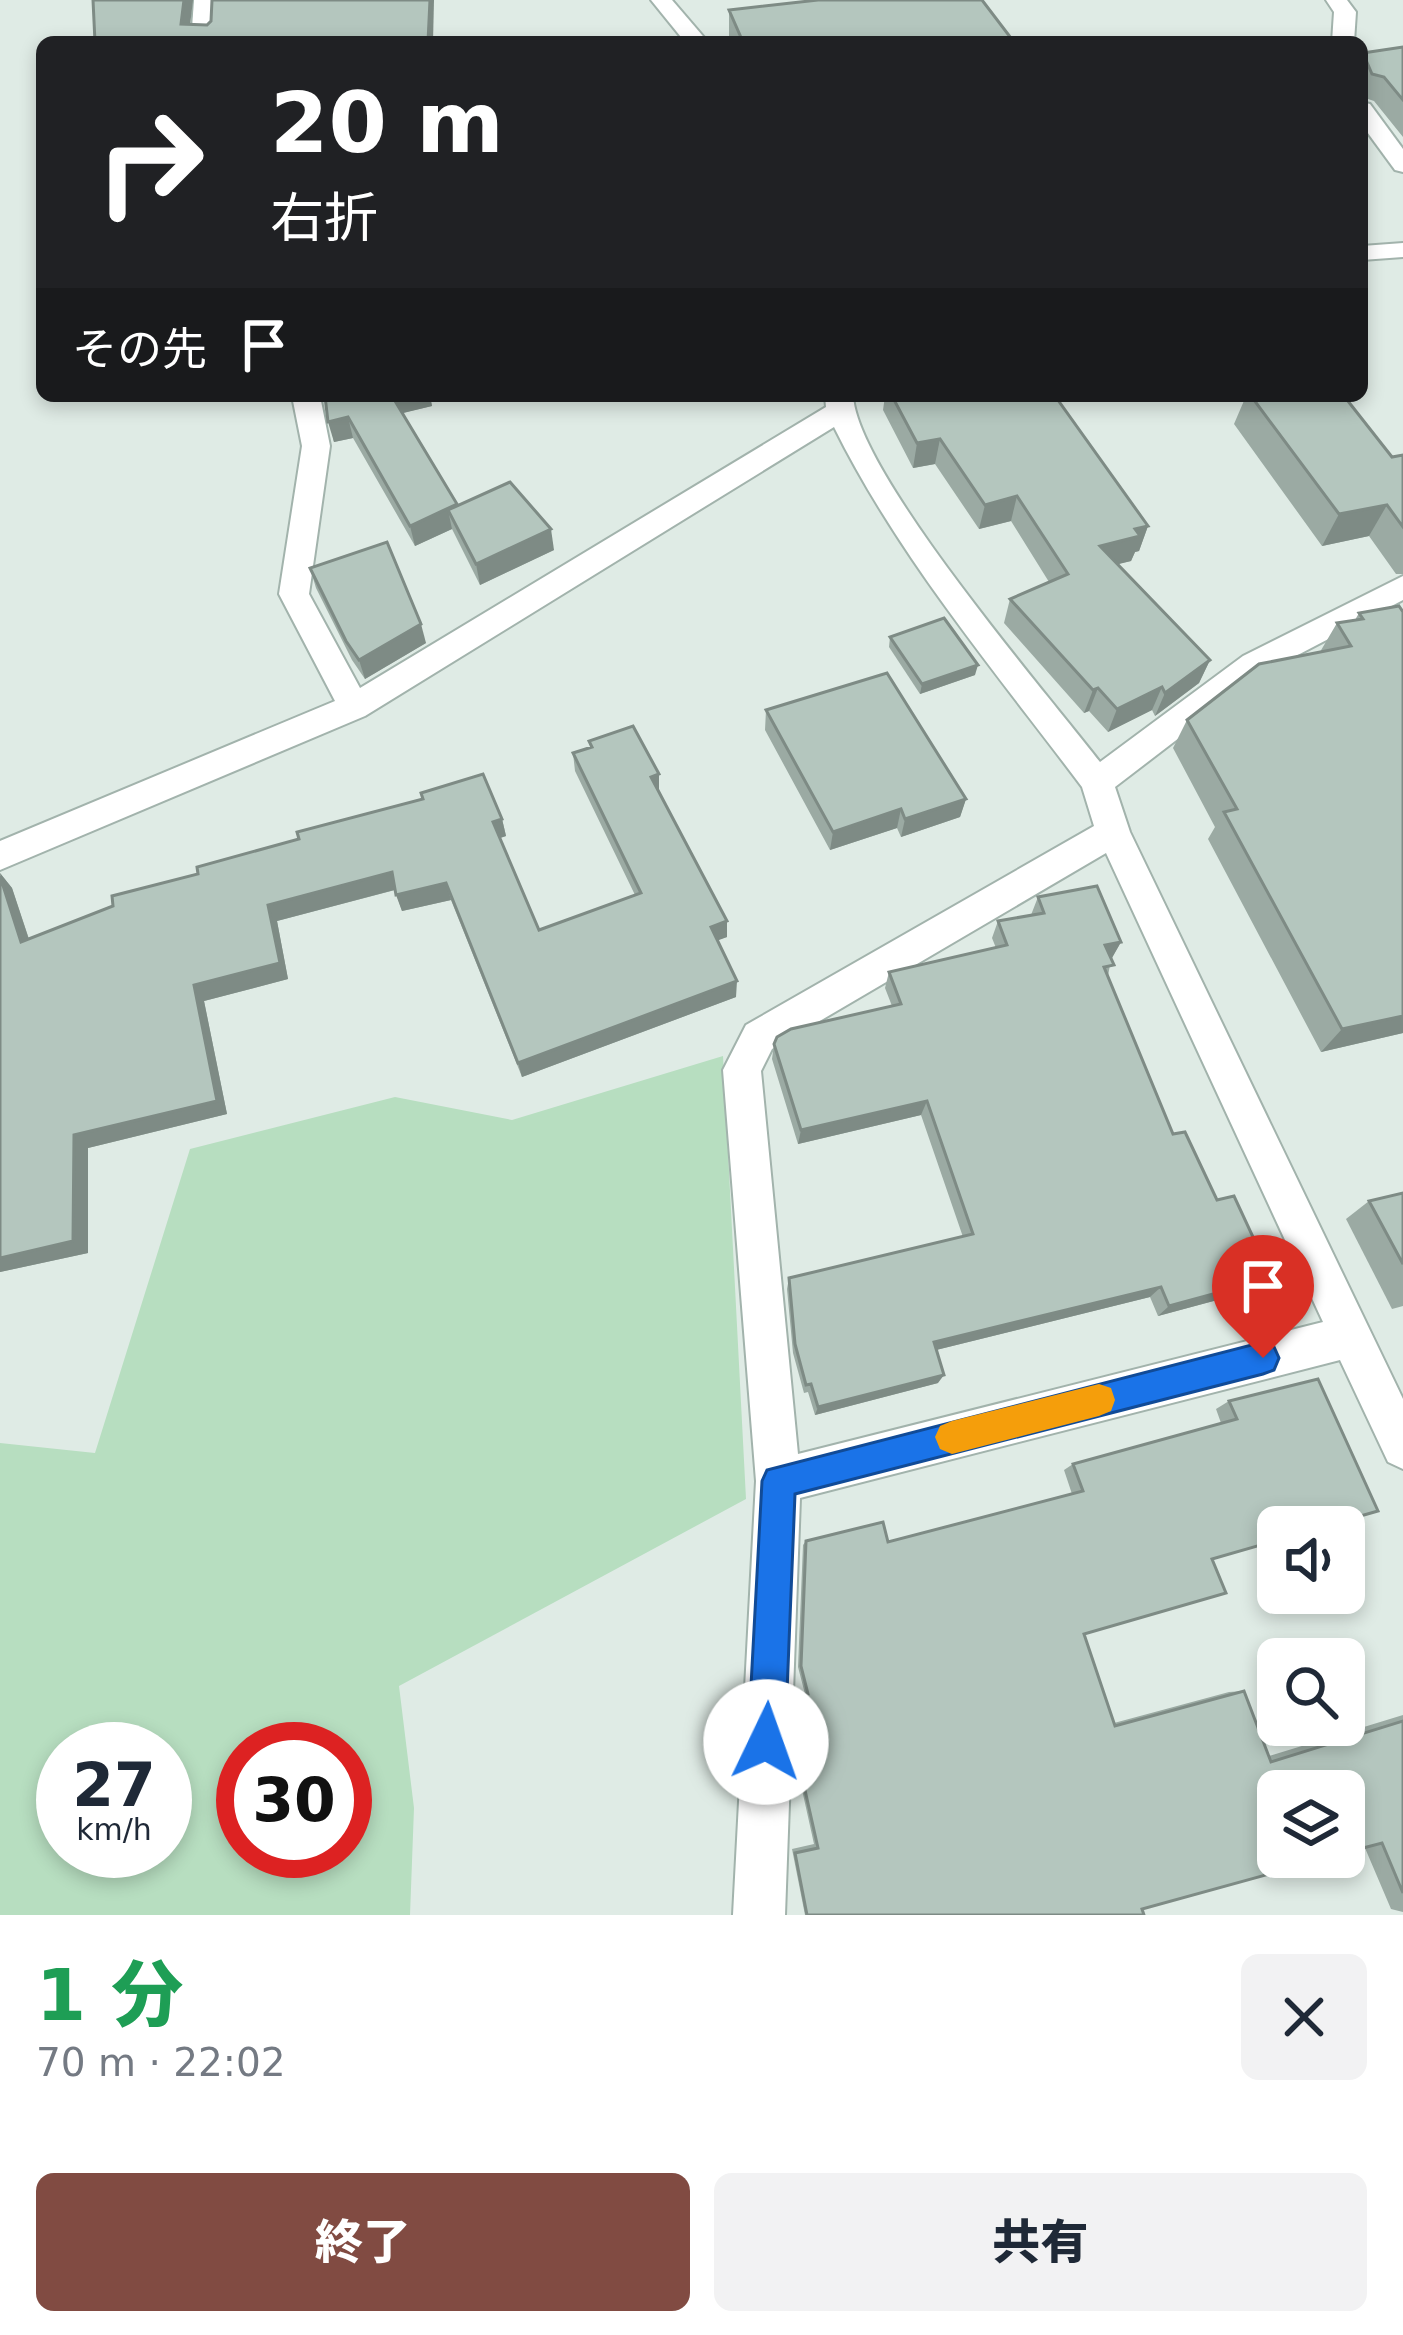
<!DOCTYPE html>
<html lang="ja">
<meta charset="utf-8">
<style>
:root{--surface:#fff;--page:#f2f2f3;--text:#1f2937;--muted:#747a83;--accent:#814b42}
body{margin:0;font-family:"DejaVu Sans","Noto Sans JP",sans-serif;background:var(--page);color:var(--text);height:100vh;display:flex;flex-direction:column;font-size:45px;white-space:nowrap}
*{box-sizing:border-box;margin:0}
p{font-size:39px;color:var(--muted)}
.icon{flex:none;width:66px;height:66px;fill:none;stroke:currentColor;stroke-width:2;stroke-linecap:round;stroke-linejoin:round}
.map{position:relative;height:1915px;overflow:hidden}
.drawer{display:flex;flex-direction:column;background:var(--surface);flex:1}
.drawer>*{flex:none}
.top-card{position:absolute;left:36px;top:36px;width:1332px;height:366px;border-radius:18px;box-shadow:0 6px 18px #0003;background:#202124;color:#fff;overflow:hidden}
.buttons{position:absolute;left:1257px;top:1506px;display:grid;gap:24px}
.buttons a{display:grid;place-items:center;width:108px;height:108px;border-radius:18px;background:var(--surface);box-shadow:0 6px 18px #0003;font-size:60px}
.speed{position:absolute;left:36px;top:1722px;display:flex;gap:24px;font-size:60px;font-weight:700;text-align:center}
.speed>*{display:grid;place-content:center;width:156px;height:156px;border-radius:50%;background:var(--surface);box-shadow:0 6px 18px #0003;line-height:1}
.speed small{font-size:30px;font-weight:400}
.speed .limit{border:18px solid #d22;background:#fff;color:#111}
.pin{position:absolute;display:grid;place-items:center;width:102px;height:102px;color:#fff;margin:-123px -51px;border-radius:50% 50% 50% 0;rotate:-45deg;box-shadow:0 0 12px #0007}
.pin .icon{rotate:45deg}
.me{position:absolute;width:132px;margin:-66px;rotate:3deg;stroke-linejoin:round;filter:drop-shadow(0 0 9px #0008)}
.turn{display:flex;align-items:center;gap:42px;height:252px;padding:0 36px;font-size:54px}
.turn .icon{width:156px;height:156px;stroke-width:2.5}
.turn b{display:block;font-size:84px;line-height:102px}
.then{display:flex;align-items:center;height:114px;padding:0 36px;background:#0003;gap:24px;font-size:45px}
.round{display:grid;place-items:center;flex:none;width:126px;height:126px;border-radius:18px;background:var(--page)}
.summary{display:flex;align-items:center;justify-content:space-between;height:204px;padding:0 36px}
h1{font-size:72px;font-weight:800;line-height:90px;color:#1e9e55}
.primary-button{display:flex;gap:24px;margin-top:auto;padding:24px 36px}
.primary-button a{flex:1;height:138px;border-radius:18px;background:var(--accent);color:#fff;font-size:48px;font-weight:800;line-height:138px;text-align:center}
.primary-button a+a{background:var(--page);color:var(--text)}
.map>svg:first-child{display:block}
.green{fill:#b7dec0;fill-rule:evenodd}
.lines{fill:none;stroke-linecap:round;stroke-linejoin:round}
.minor-casing{stroke:#a2b3ac;stroke-width:4}
.minor{fill:#fff;fill-rule:evenodd}
.wall{fill:#9baaa3}
.shaded-wall{fill:#7e8b85}
.building{fill:#b4c6be;stroke:#7e8b85;stroke-width:3}
.route{fill:#1a73e8;stroke:#114b97;stroke-width:3}
.slow{fill:#f59e0b}
</style>
<div class="map">
<svg width="1403" height="1915" viewBox="0 0 1403 1915">
<rect width="100%" height="100%" fill="#dfebe5"/>
<path class="green" d="M723,1056L746,1499L399,1686L414,1808L410,1915H0V1443L95,1453L190,1149L395,1097L512,1120ZM63,1749H165V1851H63ZM243,1749H345V1851H243Z"/>
<g class="lines">
<g class="minor-casing">
<g id="minor">
<path d="M194,0H214L213,42H191Z"/>
<path d="M651,0H672L708,42H685Z"/>
<path d="M1326,0H1347L1356,12L1354,42H1332L1334,12Z"/>
<path d="M1362,102L1370,104L1403,149V172L1395,170L1362,125Z"/>
<path d="M1403,243V257L1362,260V246Z"/>
<path d="M292,396H320L330,446L309,594L360,688L826,407L825,396H853C858,474 1045,691 1100,762L1243,656L1403,576V600L1265,672L1115,787L1130,832L1403,1399V1469L1388,1462L1340,1360L800,1498L785,1915H733L756,1481L723,1070L746,1025L1094,826L1082,787C995,671 899,558 834,427L365,716L0,870V841L335,701L279,594L302,446ZM1106,853L1323,1322L798,1454L761,1071L772,1049Z"/>
</g>
</g>
<use href="#minor" class="minor"/>
</g>
<g class="wall">
<path d="M729,10L1014,42H730L729,38Z"/>
<path d="M1403,47V137L1374,101L1362,97L1363,53Z"/>
<path d="M325,396H430L432,406L402,413L458,505L554,550L480,585L452,529L415,546L353,438L334,442Z"/>
<path d="M885,396H1055L1148,526L1139,551L1135,552L1131,561L1117,564L1210,660L1199,683L1155,716L1152,710L1108,732L1089,711L1084,713L1004,623L1010,599L1049,582L1011,521L979,529L935,464L913,468L883,410Z"/>
<path d="M1246,396H1344L1392,457L1403,455V574H1396L1369,536L1322,546L1234,424Z"/>
<path d="M310,568L426,643L365,679L352,660L316,588Z"/>
<path d="M1403,612V1033L1321,1052L1208,839L1215,827L1173,748L1187,720L1320,652L1337,623L1355,620L1359,613Z"/>
<path d="M890,637L975,675L920,694L889,647Z"/>
<path d="M766,710L966,799L960,817L901,837L897,828L830,850L765,730Z"/>
<path d="M589,741L659,792L727,937L717,940L736,997L522,1077L451,900L402,911L395,890L277,921L288,979L204,1001L227,1114L88,1148V1253L0,1272V873L12,888L29,939L502,819L506,836L500,838L539,930L635,895L575,771L573,753L590,747Z"/>
<path d="M1038,897L1121,942L1111,959L1108,976L1173,1134L1258,1289L1158,1316L1150,1297L936,1350L938,1383L815,1415L808,1392L804,1393L793,1353L787,1289L789,1278L963,1237L921,1115L798,1144L772,1059L774,1044L892,1006L885,988L889,972L996,948L992,938L998,921L1031,915Z"/>
<path d="M1403,1193V1306L1392,1309L1346,1219L1369,1201Z"/>
<path d="M1318,1379L1212,1559L1084,1634L1114,1723L1229,1692L1244,1691L1269,1756L1403,1715V1912L1391,1909L1365,1848L1142,1909L1144,1915H805L792,1849L814,1844L795,1758L797,1696L805,1694L798,1667L803,1545L806,1541L888,1542L1072,1494L1064,1470L1073,1464L1221,1423L1216,1409L1229,1401Z"/>
</g>
<g class="shaded-wall">
<path d="M184,0H193L188,42L181,24Z"/>
<path d="M430,0H434L433,42H428Z"/>
<path d="M391,396H430L432,406L395,415Z"/>
<path d="M348,417L353,438L334,442L328,422Z"/>
<path d="M940,439L935,464L913,468L917,443Z"/>
<path d="M1017,496L1011,521L979,529L985,505Z"/>
<path d="M457,504L448,510L452,529L415,546L410,526Z"/>
<path d="M1387,505L1369,536L1322,546L1339,514Z"/>
<path d="M1148,526L1139,551L1135,552L1131,561L1091,571L1100,546L1135,529Z"/>
<path d="M551,529L554,550L480,585L476,564Z"/>
<path d="M421,624L426,643L365,679L359,660Z"/>
<path d="M1210,660L1199,683L1155,716L1165,693Z"/>
<path d="M978,665L975,675L920,694L922,684Z"/>
<path d="M1162,687L1152,710L1108,732L1117,709Z"/>
<path d="M1098,688L1089,711L1084,713L1093,690Z"/>
<path d="M659,774V792L651,777Z"/>
<path d="M966,799L960,817L901,837L905,819Z"/>
<path d="M901,809L897,828L830,850L833,832Z"/>
<path d="M502,819L506,836L497,839L493,822Z"/>
<path d="M392,872L398,889L277,921L288,979L204,1001L227,1114L88,1148V1253L0,1272V1258L74,1135L194,985L268,905Z"/>
<path d="M0,873L12,888L35,958L21,942Z"/>
<path d="M446,883L451,900L402,911L396,895Z"/>
<path d="M727,921V937L711,943V927Z"/>
<path d="M1121,942L1112,958L1097,962L1105,945Z"/>
<path d="M737,981L736,997L522,1077L518,1063Z"/>
<path d="M1403,1016V1033L1321,1052L1342,1029Z"/>
<path d="M927,1101L921,1115L798,1144L801,1130Z"/>
<path d="M1272,1278L1258,1289L1158,1316L1169,1306Z"/>
<path d="M1161,1287L1150,1297L928,1352L934,1342Z"/>
<path d="M944,1375L938,1383L815,1415L818,1407Z"/>
</g>
<g class="building">
<path d="M93,0H184L181,24L207,25L211,21L212,0H430L428,42H95Z"/>
<path d="M818,0H982L1014,42H743L729,10Z"/>
<path d="M1403,47V100L1384,77L1372,74L1363,53Z"/>
<path d="M325,396H392L457,504L410,526L348,417L328,422Z"/>
<path d="M892,396H1055L1148,526L1135,529L1140,536L1100,546L1210,660L1165,693L1162,687L1117,709L1098,688L1093,690L1010,599L1068,574L1017,496L985,505L940,439L917,443Z"/>
<path d="M1251,396H1344L1392,457L1403,455V527L1387,505L1339,514Z"/>
<path d="M510,482L551,529L476,564L448,510Z"/>
<path d="M387,542L421,624L359,660L346,641L310,568Z"/>
<path d="M1399,606L1403,612V1016L1342,1029L1224,812L1237,809L1187,720L1259,664L1351,646L1337,623L1363,619L1359,613Z"/>
<path d="M944,618L978,665L922,684L890,637Z"/>
<path d="M887,673L966,799L905,819L901,809L833,832L766,710Z"/>
<path d="M633,726L659,774L651,777L727,921L711,927L737,981L518,1063L446,883L396,895L392,872L268,905L280,963L194,985L217,1101L74,1135L73,1241L0,1258V876L21,942L113,906L112,896L198,874L197,867L299,839L297,832L423,799L421,793L483,774L502,819L493,822L539,930L641,893L573,753L592,747L589,741Z"/>
<path d="M1097,886L1121,942L1105,945L1114,965L1104,967L1173,1134L1185,1132L1217,1200L1234,1196L1272,1278L1169,1306L1161,1287L934,1342L944,1375L818,1407L811,1384L806,1385L795,1344L789,1278L973,1234L927,1101L801,1130L774,1044L777,1037L791,1029L901,1004L889,972L1007,945L998,921L1044,913L1038,897Z"/>
<path d="M1403,1193V1264L1369,1201Z"/>
<path d="M1318,1379L1378,1511L1322,1527H1278V1540L1212,1559L1226,1593L1084,1634L1115,1726L1244,1691L1271,1762L1403,1721V1893L1382,1843L1344,1853V1791H1278V1857H1331L1142,1909L1144,1915H807L795,1853L818,1848L798,1759L800,1695L808,1694L801,1666L806,1541L883,1522L888,1542L1083,1491L1073,1464L1237,1419L1229,1401Z"/>
</g>
<path class="route" d="M1263,1342L1274,1347L1279,1358L1274,1370L1263,1374L795,1494L785,1742L779,1754L766,1760L754,1754L748,1742L762,1481L767,1470Z"/>
<path class="slow" d="M1099,1384L1111,1388L1115,1400L1111,1411L1099,1416L952,1454L940,1449L935,1437L940,1426L952,1421Z"/>
</svg>
<div class="buttons">
<a><svg class="icon" aria-label="sound" viewBox="0 0 24 24"><path d="M4 9h4l5-4v14l-5-4H4zM17 9q2 3 0 6"/></svg></a>
<a><svg class="icon" aria-label="search" viewBox="0 0 24 24"><circle cx="10" cy="10" r="6"/><path d="M15 15l6 6"/></svg></a>
<a><svg class="icon" aria-label="layers" viewBox="0 0 24 24"><path d="M12 4l9 5-9 5-9-5zM3 14l9 5 9-5"/></svg></a>
</div>
<div class="speed"><div>27<small>km/h</small></div><div class="limit">30</div></div>
<div class="pin" style="left:1263px;top:1358px;background:#d93025"><svg class="icon" aria-label="arrive" viewBox="0 0 24 24"><path d="M6 21V4h12l-3 4 3 4H6"/></svg></div>
<svg class="me" style="left:766px;top:1742px" viewBox="-20 -20 40 40"><circle r="19" fill="#fff"/><path d="M0-13L10 11 0 6-10 11z" fill="#1a73e8"/></svg>
<div class="top-card">
<div class="turn"><svg class="icon" aria-label="right" viewBox="0 0 24 24"><path d="M7 20v-9h11M14 6l5 5-5 5"/></svg><div><b>20 m</b>右折</div></div>
<div class="then">その先<svg class="icon" aria-label="arrive" viewBox="0 0 24 24"><path d="M6 21V4h12l-3 4 3 4H6"/></svg></div>
</div>
</div>
<section class="drawer">
<div class="summary"><div><h1>1 分</h1><p>70 m · 22:02</p></div><a class="round"><svg class="icon" aria-label="close" viewBox="0 0 24 24"><path d="M6 6l12 12M18 6L6 18"/></svg></a></div>
<div class="primary-button"><a>終了</a><a>共有</a></div>
</section>
